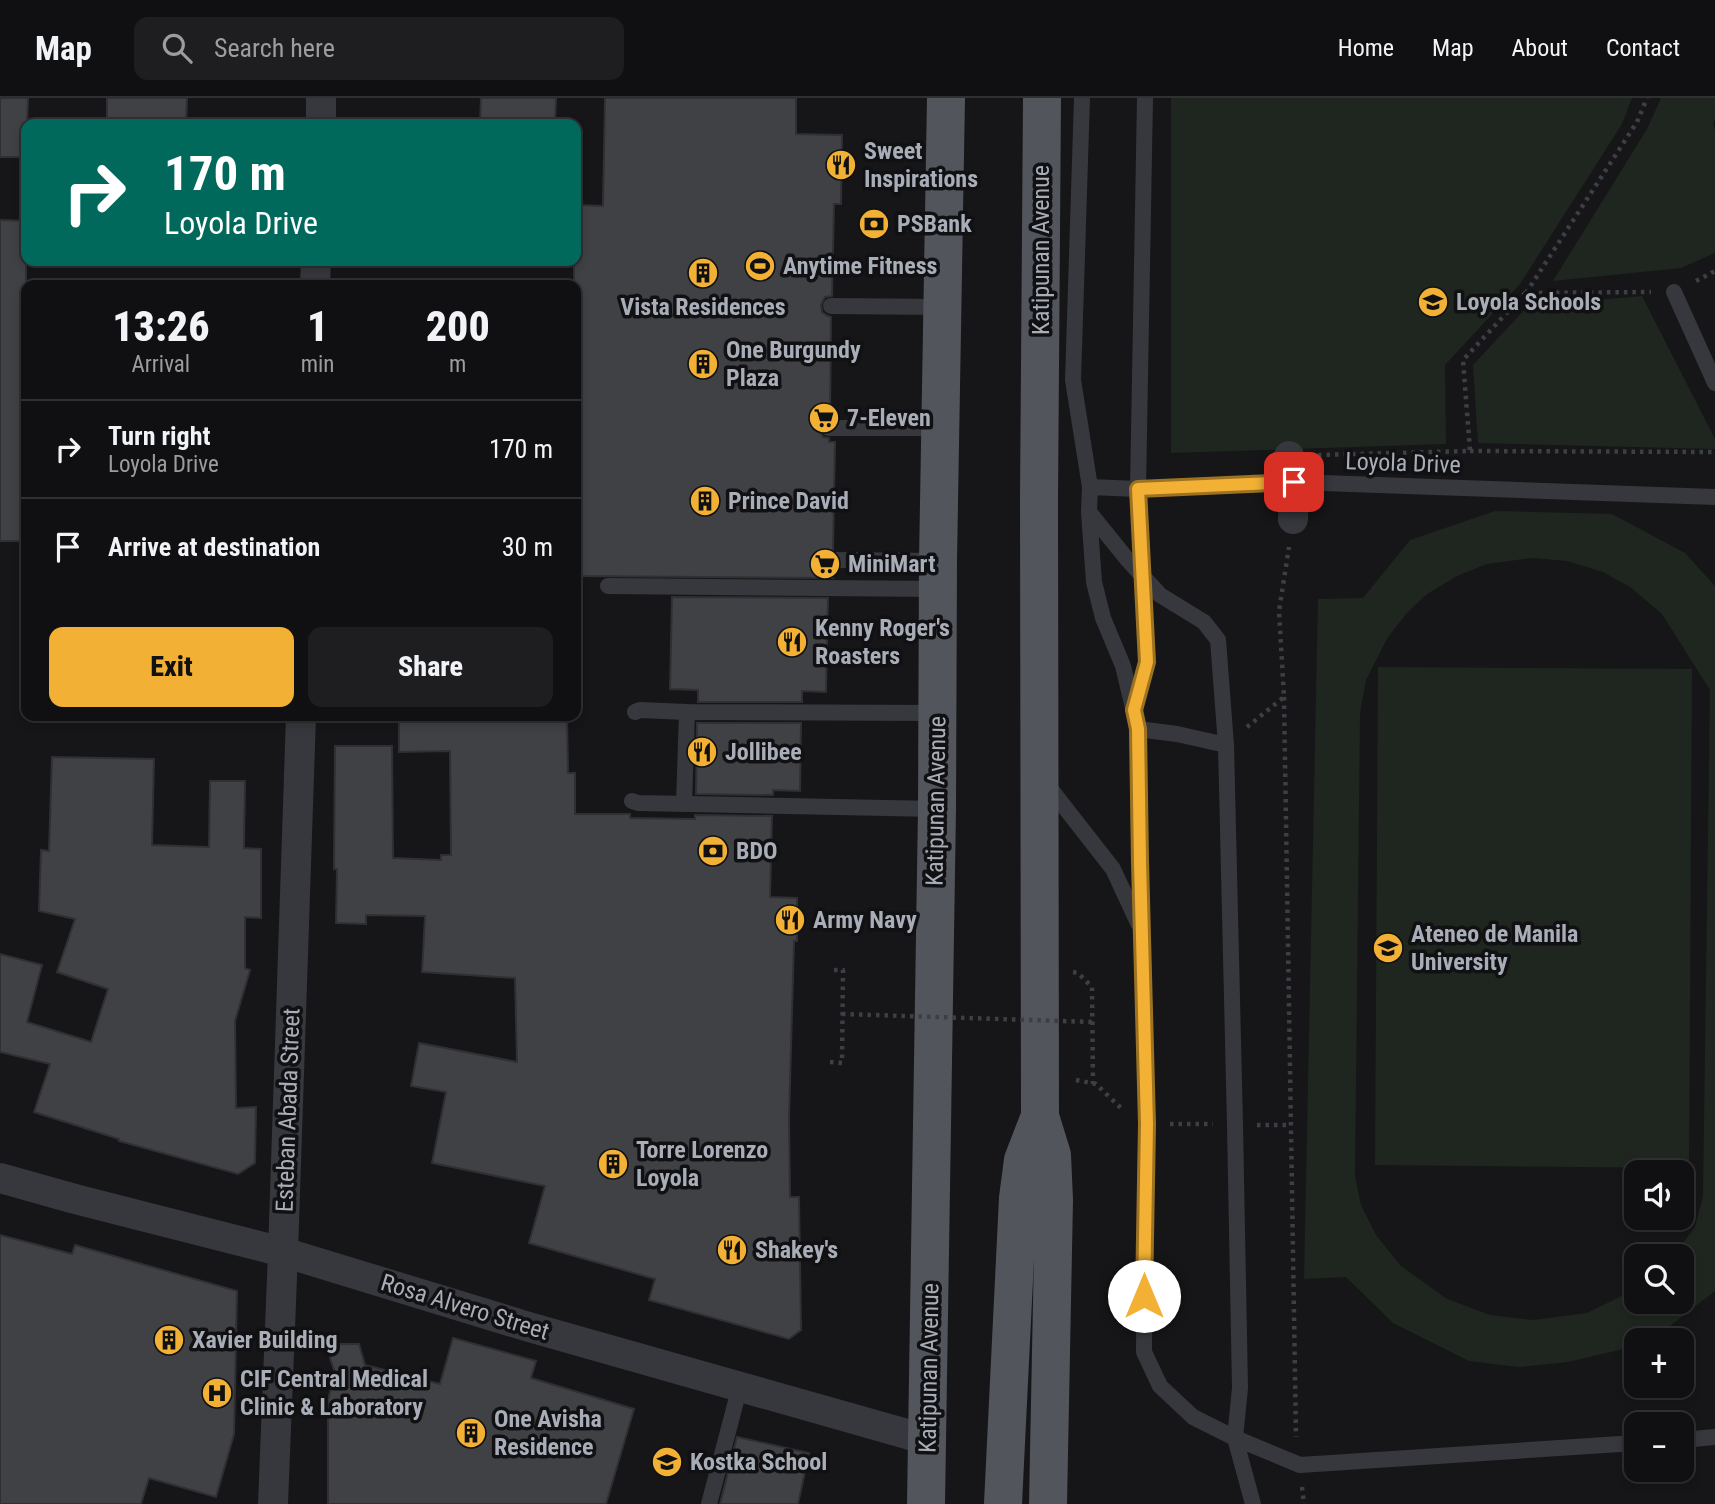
<!DOCTYPE html>
<meta charset="utf-8">
<style>
:root{--surface:#101012;--page:#1e1e20;--text:#f1f3f6;--muted:#9c9d9f;--line:#303032;--accent:#f2b134}
body{margin:0;font-family:"Roboto Condensed",sans-serif;background:var(--page);color:var(--text);height:100vh;display:flex;flex-direction:column;font-size:26px;white-space:nowrap}
*{box-sizing:border-box;margin:0}
p{font-size:23px;color:var(--muted)}
.icon{flex:none;width:38px;height:38px;fill:none;stroke:currentColor;stroke-width:2;stroke-linecap:round;stroke-linejoin:round}
.map{position:relative;flex:1;overflow:hidden}
.panel{position:absolute;left:21px;top:182px;width:560px;height:441px;display:flex;flex-direction:column;background:var(--surface);border-radius:14px;box-shadow:0 4px 10px #0003,0 0 0 2px var(--line)}
.panel>*{flex:none}
.hud{position:absolute;left:21px;top:21px;width:560px;height:147px;border-radius:14px;box-shadow:0 4px 10px #0003,0 0 0 2px var(--line);background:#00695c;color:#fff;overflow:hidden}
.controls{position:absolute;left:1624px;top:1062px;display:grid;gap:14px}
.controls a{display:grid;place-items:center;width:70px;height:70px;border-radius:14px;background:var(--surface);box-shadow:0 4px 10px #0003,0 0 0 2px var(--line);font-size:35px}
.pin{position:absolute;display:grid;place-items:center;width:60px;height:60px;color:#fff;margin:-30px;border-radius:14px;box-shadow:0 4px 10px #0006}
.me{position:absolute;width:77px;margin:-38px;rotate:0deg;stroke-linejoin:round;filter:drop-shadow(0 0 5px #0008)}
.turn{display:flex;align-items:center;gap:24px;height:147px;padding:0 28px;font-size:32px}
.turn .icon{width:91px;height:91px;stroke-width:2.5}
.turn b{display:block;font-size:49px;line-height:60px}
.eta{display:flex;justify-content:space-evenly;align-items:center;height:119px;text-align:center}
.eta b{font-size:42px;font-weight:800;line-height:49px}
.action{display:flex;gap:14px;margin-top:auto;padding:14px 28px}
.action a{flex:1;height:80px;border-radius:14px;background:var(--accent);color:#111;font-size:28px;font-weight:800;line-height:80px;text-align:center}
.action a+a{background:var(--page);color:var(--text)}
ul{padding:0;list-style:none}
li{display:flex;align-items:center;gap:21px;height:98px;padding:0 28px;border-top:2px solid var(--line)}
li div{flex:1}
li b{display:block;font-size:26px}
li em{font-style:normal}
header{display:flex;align-items:center;gap:42px;box-sizing:border-box;height:98px;padding:0 35px;background:var(--surface);border-bottom:2px solid var(--line)}
header strong{font-size:33px}
nav{display:flex;gap:38px;margin-inline-start:auto;font-size:24px}
.search{width:490px;height:63px;background:var(--page);display:flex;align-items:center;gap:18px;box-sizing:border-box;padding:0 24px;border-radius:14px;color:var(--muted);font-size:26px}
.map>svg:first-child{display:block}
.green{fill:#1e261f;fill-rule:evenodd}
.building{fill:#404145;stroke:#303034;stroke-width:2}
.lines{fill:none;stroke-linecap:round;stroke-linejoin:round}
.path{stroke:#3d3f44;stroke-width:4.5;stroke-dasharray:3.5 5;stroke-linecap:butt}
.lane{stroke:#37383d;stroke-width:16}
.street{stroke:#37383d;stroke-width:30}
.primary{stroke:#53555c;stroke-width:38}
.path-bridge{stroke:#3d3f44;stroke-width:4.5;stroke-dasharray:3.5 5;stroke-linecap:butt}
.route-casing{stroke:#9d7322;stroke-width:18}
.route{stroke:#f2b134;stroke-width:12}
.labels{text-anchor:middle;dominant-baseline:central;stroke-width:7;stroke-linejoin:round;paint-order:stroke}
.poi-label{font-size:24px;font-weight:bold;fill:#a8adb8;stroke:#111113;text-anchor:start}
.street-label{font-size:24px;fill:#a8adb8;stroke:#111113}
</style>
<header>
<strong>Map</strong>
<div class="search"><svg class="icon" aria-label="search" viewBox="0 0 24 24"><circle cx="10" cy="10" r="6"/><path d="M15 15l6 6"/></svg>Search here</div>
<nav><a>Home</a><a>Map</a><a>About</a><a>Contact</a></nav>
</header>
<div class="map">
<svg width="1715" height="1406" viewBox="0 0 1715 1406">
<rect width="100%" height="100%" fill="#161618"/>
<g class="green">
<path d="M1171,0H1632L1622,26L1520,186L1445,267L1446,346L1171,355Z"/>
<path d="M1661,0H1715V21L1713,25L1715,33V155L1681,170L1553,183L1647,31Z"/>
<path d="M122,163H248V168Z"/>
<path d="M1642,198L1715,341V351L1478,345L1473,267L1528,208Z"/>
<path d="M1495,413L1612,416L1685,455L1715,488V1193L1652,1242H1636V1248L1568,1264L1518,1269L1469,1263L1393,1225L1346,1179L1304,1181L1318,501L1363,500L1410,442ZM1532,460L1567,463L1603,474L1630,489L1662,516L1710,592L1703,1098L1695,1129L1673,1158H1682V1204H1636V1191L1587,1215L1533,1222L1490,1217L1447,1201L1401,1168L1376,1137L1361,1107L1355,1078L1360,615L1366,582L1388,539L1407,515L1427,496L1457,478L1487,466Z"/>
<path d="M1378,569L1692,571L1689,1070L1375,1067Z"/>
</g>
<g class="building">
<path d="M0,0H28L26,59H0Z"/>
<path d="M107,0H187L186,26H107Z"/>
<path d="M481,0H556L555,26H480Z"/>
<path d="M605,0H796V36L842,37L841,106H834L832,198L825,199L821,207L822,214L826,217L831,219L830,319L824,321L820,324L819,331L823,339L829,340V344H835L833,452L827,453L823,461L824,468L828,471L833,472V480L576,478V187H574V163H576V107L603,108Z"/>
<path d="M0,122L26,123V443H0Z"/>
<path d="M672,499L828,500L826,594L802,593V604H698V592L670,591Z"/>
<path d="M399,618H567L568,675H575V716H630V720L695,721V717L772,718L770,799L797,800V843H794L789,1021L790,1099H799L801,1232L789,1241L649,1202L655,1181L529,1145L545,1088L432,1065L446,994L411,988L419,945L517,964L515,880L422,874L425,818L366,817V826L336,825L337,771H334L335,648H392L393,760L441,762V757H451L450,653L399,654Z"/>
<path d="M697,625H801L800,693L773,692V697L696,696Z"/>
<path d="M52,659L154,661L152,747L209,749L210,683H245L244,750L261,751V820L245,819V870L250,872L235,923L236,1010L256,1009L255,1065L238,1076L119,1043V1041L34,1014L50,966L0,954V856L42,867L27,924L91,944L108,891L57,874L75,821L39,813L41,752L49,753Z"/>
<path d="M0,1137L72,1156L75,1147L237,1193L234,1336L216,1399L149,1380L141,1406H0Z"/>
<path d="M453,1240L536,1263L531,1280L634,1311L606,1406H328V1302L335,1275L330,1260L340,1246H359L365,1267L440,1286Z"/>
<path d="M737,1339L809,1355L798,1406H720Z"/>
</g>
<g class="lines">
<g class="path">
<path d="M1696,183L1715,173"/>
<path d="M1526,195L1637,24L1647,0"/>
<path d="M1470,353L1715,354"/>
<path d="M1318,357L1470,353L1463,262L1525,195L1651,194"/>
<path d="M1284,599L1296,1339"/>
<path d="M1247,629L1284,599L1279,513L1289,449"/>
<path d="M1073,874L1078,875L1092,889L1093,986"/>
<path d="M830,964L842,965L843,872H830"/>
<path d="M1076,982L1096,986L1123,1012"/>
<path d="M1170,1026H1213"/>
<path d="M1257,1027H1291"/>
<path d="M1302,1389L1304,1406"/>
</g>
<g class="lane">
<path d="M1082,0L1073,282L1090,389L1089,414L1094,484L1103,520L1123,568L1138,631L1139,741L1147,1025L1145,1086L1144,1254L1160,1288L1193,1319L1235,1340L1300,1367L1636,1345"/>
<path d="M1674,194L1715,285"/>
<path d="M831,208L943,209"/>
<path d="M829,330H941"/>
<path d="M1090,389L1138,391L1294,384L1715,399"/>
<path d="M1089,414L1127,461L1160,497L1204,524L1218,542L1226,647L1235,1027L1240,1290L1235,1340L1253,1406"/>
<path d="M833,462L938,463"/>
<path d="M608,488L938,491"/>
<path d="M1134,612L1147,564L1138,391L1145,0"/>
<path d="M635,614L640,612L687,614L937,615"/>
<path d="M1138,631L1177,636L1226,647"/>
<path d="M1045,684L1113,771L1138,825"/>
<path d="M632,703L638,705L937,711"/>
<path d="M684,706L687,614"/>
<path d="M1682,1342L1715,1339"/>
<path d="M709,1406L740,1288"/>
</g>
<g class="street">
<path d="M321,26V0"/>
<path d="M315,187L316,163"/>
<path d="M1289,358L1294,384L1293,421"/>
<path d="M0,1080L75,1101L283,1154L529,1229L928,1342"/>
<path d="M273,1406L283,1154L301,618"/>
</g>
<g class="primary">
<path d="M1042,0L1039,402L1040,1018L1052,1057L1054,1102L1048,1406"/>
<path d="M926,1406L937,711L938,463L946,0"/>
<path d="M1003,1406L1018,1100L1023,1062L1040,1018"/>
</g>
<path class="path-bridge" d="M842,916L1093,924"/>
</g>
<g class="lines">
<g class="route-casing">
<path id="route" d="M1144,1198L1147,1026L1140,764L1138,631L1134,612L1147,564L1138,391L1294,384"/>
</g>
<use href="#route" class="route"/>
</g>
<defs>
<g id="restaurant-disc" transform="scale(1.575)"><circle r="9.5" fill="#f2b134" stroke="#111113"/><path d="M-5-6h1v4h1v-4h1v4h1v-4h1v5L-1.5 .5V6h-2V.5L-5-1ZM5-6V6H3V1.5H1.5Q1.5-4 5-6Z" fill="#111"/></g>
<g id="bank-disc" transform="scale(1.575)"><circle r="9.5" fill="#f2b134" stroke="#111113"/><path d="M-6-4H6V4H-6ZM0-2.3a2.3 2.3 0 1 0 0 4.6a2.3 2.3 0 1 0 0-4.6Z" fill="#111"/></g>
<g id="stadium-disc" transform="scale(1.575)"><circle r="9.5" fill="#f2b134" stroke="#111113"/><path d="M0-5a6.5 5 0 1 0 0 10a6.5 5 0 1 0 0-10ZM-3.5-1.8h7v3.6h-7Z" fill="#111"/></g>
<g id="building-disc" transform="scale(1.575)"><circle r="9.5" fill="#f2b134" stroke="#111113"/><path d="M-4-6H4V6H1V3H-1V6H-4ZM-2.5-4.3h1.7v1.8h-1.7ZM.8-4.3h1.7v1.8H.8ZM-2.5-1h1.7V.8h-1.7ZM.8-1h1.7V.8H.8Z" fill="#111"/></g>
<g id="university-disc" transform="scale(1.575)"><circle r="9.5" fill="#f2b134" stroke="#111113"/><path d="M0-5L7-2L0 1L-7-2ZM-4 1L0 2.5L4 1V4Q0 6-4 4Z" fill="#111"/></g>
<g id="supermarket-disc" transform="scale(1.575)"><circle r="9.5" fill="#f2b134" stroke="#111113"/><path d="M-6-5.5h2.5l.6 2H6L4.5 2H-2.5L-4.4-4H-6ZM-1.5 3.2a1.3 1.3 0 1 0 .1 0ZM3 3.2a1.3 1.3 0 1 0 .1 0Z" fill="#111"/></g>
<g id="hospital-disc" transform="scale(1.575)"><circle r="9.5" fill="#f2b134" stroke="#111113"/><path d="M-5-5h3v3.5h4V-5h3V5h-3V1.5h-4V5h-3Z" fill="#111"/></g>
<g id="school-disc" transform="scale(1.575)"><circle r="9.5" fill="#f2b134" stroke="#111113"/><path d="M0-5L7-2L0 1L-7-2ZM-4 1L0 2.5L4 1V4Q0 6-4 4Z" fill="#111"/></g>
</defs>
<g fill-rule="evenodd">
<use href="#restaurant-disc" x="841" y="67"/>
<use href="#bank-disc" x="874" y="126"/>
<use href="#stadium-disc" x="760" y="168"/>
<use href="#building-disc" x="703" y="175"/>
<use href="#university-disc" x="1433" y="204"/>
<use href="#building-disc" x="703" y="266"/>
<use href="#supermarket-disc" x="824" y="320"/>
<use href="#building-disc" x="705" y="403"/>
<use href="#supermarket-disc" x="825" y="466"/>
<use href="#restaurant-disc" x="792" y="544"/>
<use href="#restaurant-disc" x="702" y="654"/>
<use href="#bank-disc" x="713" y="753"/>
<use href="#restaurant-disc" x="790" y="822"/>
<use href="#university-disc" x="1388" y="850"/>
<use href="#building-disc" x="613" y="1066"/>
<use href="#restaurant-disc" x="732" y="1152"/>
<use href="#building-disc" x="169" y="1242"/>
<use href="#hospital-disc" x="217" y="1295"/>
<use href="#building-disc" x="471" y="1335"/>
<use href="#school-disc" x="667" y="1364"/>
</g>
<g class="labels">
<g class="poi-label">
<text x="864" y="53">Sweet<tspan x="864" dy="28">Inspirations</tspan></text>
<text x="897" y="126">PSBank</text>
<text x="783" y="168">Anytime Fitness</text>
<text x="1456" y="204">Loyola Schools</text>
<text x="703" y="209" text-anchor="middle">Vista Residences</text>
<text x="726" y="252">One Burgundy<tspan x="726" dy="28">Plaza</tspan></text>
<text x="847" y="320">7-Eleven</text>
<text x="728" y="403">Prince David</text>
<text x="848" y="466">MiniMart</text>
<text x="815" y="530">Kenny Roger's<tspan x="815" dy="28">Roasters</tspan></text>
<text x="725" y="654">Jollibee</text>
<text x="736" y="753">BDO</text>
<text x="813" y="822">Army Navy</text>
<text x="1411" y="836">Ateneo de Manila<tspan x="1411" dy="28">University</tspan></text>
<text x="636" y="1052">Torre Lorenzo<tspan x="636" dy="28">Loyola</tspan></text>
<text x="755" y="1152">Shakey's</text>
<text x="192" y="1242">Xavier Building</text>
<text x="240" y="1281">CIF Central Medical<tspan x="240" dy="28">Clinic &amp; Laboratory</tspan></text>
<text x="494" y="1321">One Avisha<tspan x="494" dy="28">Residence</tspan></text>
<text x="690" y="1364">Kostka School</text>
</g>
<g class="street-label">
<text transform="translate(1041 152) rotate(-90)">Katipunan Avenue</text>
<text transform="translate(1403 365) rotate(2)">Loyola Drive</text>
<text transform="translate(936 703) rotate(-89)">Katipunan Avenue</text>
<text transform="translate(288 1012) rotate(-88)">Esteban Abada Street</text>
<text transform="translate(465 1209) rotate(17)">Rosa Alvero Street</text>
<text transform="translate(929 1270) rotate(-89)">Katipunan Avenue</text>
</g>
</g>
</svg>
<div class="controls">
<a><svg class="icon" aria-label="sound" viewBox="0 0 24 24"><path d="M4 9h4l5-4v14l-5-4H4zM17 9q2 3 0 6"/></svg></a>
<a><svg class="icon" aria-label="search" viewBox="0 0 24 24"><circle cx="10" cy="10" r="6"/><path d="M15 15l6 6"/></svg></a>
<a>+</a>
<a>−</a>
</div>
<div class="pin" style="left:1294px;top:384px;background:#d93025"><svg class="icon" aria-label="arrive" viewBox="0 0 24 24"><path d="M6 21V4h12l-3 4 3 4H6"/></svg></div>
<svg class="me" style="left:1144px;top:1198px" viewBox="-20 -20 40 40"><circle r="19" fill="#fff"/><path d="M0-13L10 11 0 6-10 11z" fill="#f2b134"/></svg>
<div class="hud">
<div class="turn"><svg class="icon" aria-label="right" viewBox="0 0 24 24"><path d="M7 20v-9h11M14 6l5 5-5 5"/></svg><div><b>170 m</b>Loyola Drive</div></div>
</div>
<section class="panel">
<div class="eta">
<div><b>13:26</b><p>Arrival</p></div>
<div><b>1</b><p>min</p></div>
<div><b>200</b><p>m</p></div>
</div>
<ul>
<li><svg class="icon" aria-label="right" viewBox="0 0 24 24"><path d="M7 20v-9h11M14 6l5 5-5 5"/></svg><div><b>Turn right</b><p>Loyola Drive</p></div><em>170 m</em></li>
<li><svg class="icon" aria-label="arrive" viewBox="0 0 24 24"><path d="M6 21V4h12l-3 4 3 4H6"/></svg><div><b>Arrive at destination</b></div><em>30 m</em></li>
</ul>
<div class="action"><a>Exit</a><a>Share</a></div>
</section>
</div>
